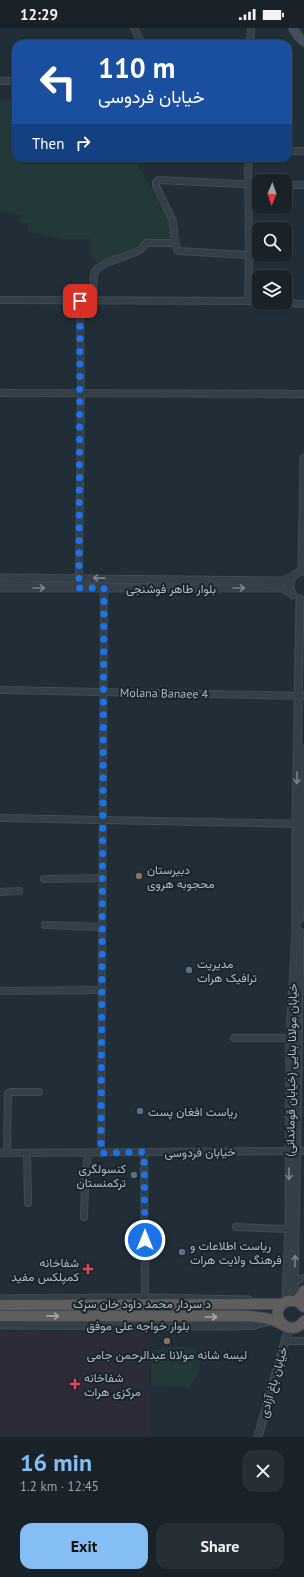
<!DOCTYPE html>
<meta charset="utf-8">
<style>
:root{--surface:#192229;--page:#262f35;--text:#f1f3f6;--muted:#9fa4a8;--line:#373f46;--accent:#84bef4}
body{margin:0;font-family:"PT Sans",Vazirmatn,sans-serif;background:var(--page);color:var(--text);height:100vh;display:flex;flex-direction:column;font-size:15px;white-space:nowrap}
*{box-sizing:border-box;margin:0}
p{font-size:13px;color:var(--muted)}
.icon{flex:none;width:22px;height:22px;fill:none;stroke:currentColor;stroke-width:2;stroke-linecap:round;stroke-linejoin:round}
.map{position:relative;height:1409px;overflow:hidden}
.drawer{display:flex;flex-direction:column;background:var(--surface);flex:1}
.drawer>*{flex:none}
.banner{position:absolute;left:12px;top:12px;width:280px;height:122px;border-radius:12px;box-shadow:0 1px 3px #0004,0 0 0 1px var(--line);background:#1a4fa0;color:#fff;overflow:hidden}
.needle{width:26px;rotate:182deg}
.tools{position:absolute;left:252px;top:146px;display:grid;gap:8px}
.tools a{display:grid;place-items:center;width:40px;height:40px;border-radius:8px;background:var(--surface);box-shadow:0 1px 3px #0004,0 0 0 1px var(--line);font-size:20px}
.pin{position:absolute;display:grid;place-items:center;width:34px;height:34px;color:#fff;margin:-17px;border-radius:8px;box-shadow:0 2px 6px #0006}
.me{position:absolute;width:44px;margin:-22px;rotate:0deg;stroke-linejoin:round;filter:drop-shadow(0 0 3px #0008)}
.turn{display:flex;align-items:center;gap:14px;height:84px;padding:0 20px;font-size:18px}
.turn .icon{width:52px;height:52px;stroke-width:2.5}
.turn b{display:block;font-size:28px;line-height:34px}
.then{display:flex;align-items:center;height:38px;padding:0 20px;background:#0003;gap:8px;font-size:15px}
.round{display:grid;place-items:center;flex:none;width:42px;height:42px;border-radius:12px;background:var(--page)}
.overview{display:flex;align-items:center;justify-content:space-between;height:68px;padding:0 20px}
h1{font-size:24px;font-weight:600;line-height:30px;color:var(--accent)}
.action{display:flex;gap:8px;margin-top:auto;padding:8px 20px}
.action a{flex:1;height:46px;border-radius:12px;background:var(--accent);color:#111;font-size:16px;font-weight:600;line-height:46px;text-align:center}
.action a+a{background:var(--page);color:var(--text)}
.status{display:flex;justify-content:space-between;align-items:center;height:28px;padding:0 20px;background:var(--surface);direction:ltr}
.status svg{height:11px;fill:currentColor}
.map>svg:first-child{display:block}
.medical{fill:#2c2c39}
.green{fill:#233838}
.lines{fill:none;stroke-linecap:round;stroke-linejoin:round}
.minor-casing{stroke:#414b54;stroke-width:8}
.tertiary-casing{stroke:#414b54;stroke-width:9}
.secondary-casing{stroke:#414b54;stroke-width:10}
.trunk-casing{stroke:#3f4a52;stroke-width:12}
.minor{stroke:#343f48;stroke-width:6}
.tertiary{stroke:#343f48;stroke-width:7}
.secondary{stroke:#434f5b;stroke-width:8}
.trunk{stroke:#605e5d;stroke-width:10}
.oneway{stroke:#78838c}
.oneway2{stroke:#9fa8af}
.route{stroke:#1a73e8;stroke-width:7;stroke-dasharray:0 12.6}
.education-dot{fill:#8d6e63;stroke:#1a242c;stroke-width:1.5}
.service-dot{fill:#5c6f8a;stroke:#1a242c;stroke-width:1.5}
.health-dot{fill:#e0444e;stroke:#1a242c;stroke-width:1.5}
.labels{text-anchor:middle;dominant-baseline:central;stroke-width:4;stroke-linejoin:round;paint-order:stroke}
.street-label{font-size:12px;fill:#afbac4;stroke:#1a242c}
.poi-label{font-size:12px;fill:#afbac4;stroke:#1a242c;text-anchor:start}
</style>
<div class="status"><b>12:29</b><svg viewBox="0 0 49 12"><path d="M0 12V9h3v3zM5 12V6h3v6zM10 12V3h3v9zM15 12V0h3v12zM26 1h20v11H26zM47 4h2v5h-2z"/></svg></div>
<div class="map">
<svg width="304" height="1409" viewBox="0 0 304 1409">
<rect width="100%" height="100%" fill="#212e37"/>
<path class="medical" d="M149,1302L150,1409H0V1304Z"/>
<g class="green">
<path d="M16,70V130H134L170,194V213H143L138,219L99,236L91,231L90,211H64L29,204L28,195H20V187L0,183V73Z"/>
<path d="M161,1319H197L196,1327H201L199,1343L190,1359L151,1358V1322H161Z"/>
</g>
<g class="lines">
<g class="minor-casing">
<g id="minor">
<path d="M134,0L142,16"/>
<path d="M250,16L251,0"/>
<path d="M0,53H16"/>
<path d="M288,123H304"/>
<path d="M248,130L249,227L248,272"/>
<path d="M285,157H304"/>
<path d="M249,227L178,223L175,215L173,193L156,158V154L158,152L259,157"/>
<path d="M0,272L259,273"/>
<path d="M94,273C94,265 92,252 95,244C100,233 131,228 140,222C143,220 144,217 146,215H175"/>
<path d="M285,275L304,276"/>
<path d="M0,365L304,366"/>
<path d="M77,560L79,550L81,366L80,273"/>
<path d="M0,662L304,668"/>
<path d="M0,790L300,796"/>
<path d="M44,851L103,850"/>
<path d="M0,864L19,863"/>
<path d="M45,897L102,899"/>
<path d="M0,963L102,962"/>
<path d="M234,1010H290"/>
<path d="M144,1124L145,1274"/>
<path d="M0,1125L304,1123"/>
<path d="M7,1125L8,1065L10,1064H39"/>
<path d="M27,1125L28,1175"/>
<path d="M101,1125L104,560"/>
<path d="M84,1189L85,1157L88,1125"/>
<path d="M236,1199L289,1201"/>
<path d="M286,1256L304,1250"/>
<path d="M285,1313H304"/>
</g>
</g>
<g class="tertiary-casing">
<g id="tertiary">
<path d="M302,543L304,430"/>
<path d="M0,550L281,553L292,550"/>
<path d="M0,560H282L292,566"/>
<path d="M293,567C286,556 291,545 304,543"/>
<path d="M300,890L304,721"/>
<path d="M0,1271L145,1270L249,1272"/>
<path d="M294,1272L300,904"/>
<path d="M286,1273L289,1201L290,1010L296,904V795L300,571"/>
<path d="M0,1297L232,1298L255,1297L272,1292"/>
<path d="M258,1409L289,1299"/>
</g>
</g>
<g class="secondary-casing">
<path id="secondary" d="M293,0L298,8L304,14"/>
</g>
<g class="trunk-casing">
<g id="trunk">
<path d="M297,1273L304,1263"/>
<path d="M0,1277L282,1276"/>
<path d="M304,1279L297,1273H287C264,1284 289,1313 304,1293"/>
<path d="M0,1288H244C258,1289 270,1289 283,1297"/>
</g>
</g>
<use href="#minor" class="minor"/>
<use href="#tertiary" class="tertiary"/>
<use href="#secondary" class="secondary"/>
<use href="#trunk" class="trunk"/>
</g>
<defs><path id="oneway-shaft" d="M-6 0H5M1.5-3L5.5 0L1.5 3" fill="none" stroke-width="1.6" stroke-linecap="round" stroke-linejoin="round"/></defs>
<g class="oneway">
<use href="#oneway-shaft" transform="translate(99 550) rotate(-179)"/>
<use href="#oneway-shaft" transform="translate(39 560)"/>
<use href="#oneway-shaft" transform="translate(239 560)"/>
<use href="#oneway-shaft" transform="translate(297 750) rotate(91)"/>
<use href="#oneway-shaft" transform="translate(289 1146) rotate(90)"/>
<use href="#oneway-shaft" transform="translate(295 1233) rotate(-89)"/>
</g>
<g class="oneway2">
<use href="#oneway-shaft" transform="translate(53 1288) rotate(1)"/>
<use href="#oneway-shaft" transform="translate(211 1289)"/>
</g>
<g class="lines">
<path class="route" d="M80,273L79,550L77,560H104L101,1125L144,1124L145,1212"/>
</g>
<g class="education-dot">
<circle cx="139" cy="848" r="4"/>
<circle cx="167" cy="1313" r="4"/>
</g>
<g class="service-dot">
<circle cx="189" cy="942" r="4"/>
<circle cx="140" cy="1083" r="4"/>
<circle cx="134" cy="1147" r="4"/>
<circle cx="182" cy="1224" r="4"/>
</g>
<g class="health-dot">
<path d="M86 1235h4v4h4v4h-4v4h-4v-4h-4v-4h4z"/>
<path d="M73 1350h4v4h4v4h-4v4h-4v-4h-4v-4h4z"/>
</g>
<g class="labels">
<g class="street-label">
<text x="171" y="560">بلوار طاهر فوشنجی</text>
<text transform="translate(164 665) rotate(1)">Molana Banaee 4</text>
<text transform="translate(291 1042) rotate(-89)">خیابان مولانا بنایی (خیابان قوماندانی)</text>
<text transform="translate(200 1124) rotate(-1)">خیابان فردوسی</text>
<text x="142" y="1275">د سردار محمد داود خان سړک</text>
<text x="138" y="1297">بلوار خواجه علی موفق</text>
<text transform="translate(273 1354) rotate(-74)">خیابان باغ آزادی</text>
</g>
<g class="poi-label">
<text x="147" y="841">دبیرستان<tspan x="147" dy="14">محجوبه هروی</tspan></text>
<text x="197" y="935">مدیریت<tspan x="197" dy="14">ترافیک هرات</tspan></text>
<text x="148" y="1083">ریاست افغان پست</text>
<text x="126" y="1140" text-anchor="end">کنسولگری<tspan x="126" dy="14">ترکمنستان</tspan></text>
<text x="190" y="1217">ریاست اطلاعات و<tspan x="190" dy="14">فرهنگ ولایت هرات</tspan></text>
<text x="79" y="1234" text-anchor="end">شفاخانه<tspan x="79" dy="14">کمپلکس مفید</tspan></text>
<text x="167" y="1326" text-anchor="middle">لیسه شانه مولانا عبدالرحمن جامی</text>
<text x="84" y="1349">شفاخانه<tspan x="84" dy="14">مرکزی هرات</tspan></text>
</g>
</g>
</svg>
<div class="tools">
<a><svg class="needle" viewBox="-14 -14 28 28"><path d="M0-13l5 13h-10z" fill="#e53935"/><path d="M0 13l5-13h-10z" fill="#9fa4a8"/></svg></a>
<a><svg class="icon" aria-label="search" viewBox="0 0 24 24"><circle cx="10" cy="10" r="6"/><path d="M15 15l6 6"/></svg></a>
<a><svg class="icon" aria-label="layers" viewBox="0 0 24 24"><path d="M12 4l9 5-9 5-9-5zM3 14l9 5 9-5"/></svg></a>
</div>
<div class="pin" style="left:80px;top:273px;background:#d93025"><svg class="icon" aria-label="arrive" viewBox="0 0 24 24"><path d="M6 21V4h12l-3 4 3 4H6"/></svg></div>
<svg class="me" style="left:145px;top:1212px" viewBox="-20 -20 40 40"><circle r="17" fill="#1a73e8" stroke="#fff" stroke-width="3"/><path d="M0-11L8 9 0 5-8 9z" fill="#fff"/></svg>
<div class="banner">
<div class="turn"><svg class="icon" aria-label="left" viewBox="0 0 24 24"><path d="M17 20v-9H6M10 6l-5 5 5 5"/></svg><div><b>110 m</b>خیابان فردوسی</div></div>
<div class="then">Then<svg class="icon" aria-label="right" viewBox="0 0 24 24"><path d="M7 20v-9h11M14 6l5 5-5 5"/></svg></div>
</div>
</div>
<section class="drawer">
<div class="overview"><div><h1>16 min</h1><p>1.2 km · 12:45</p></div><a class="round"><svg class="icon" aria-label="close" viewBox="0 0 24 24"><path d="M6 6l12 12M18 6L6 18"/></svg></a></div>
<div class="action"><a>Exit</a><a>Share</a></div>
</section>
